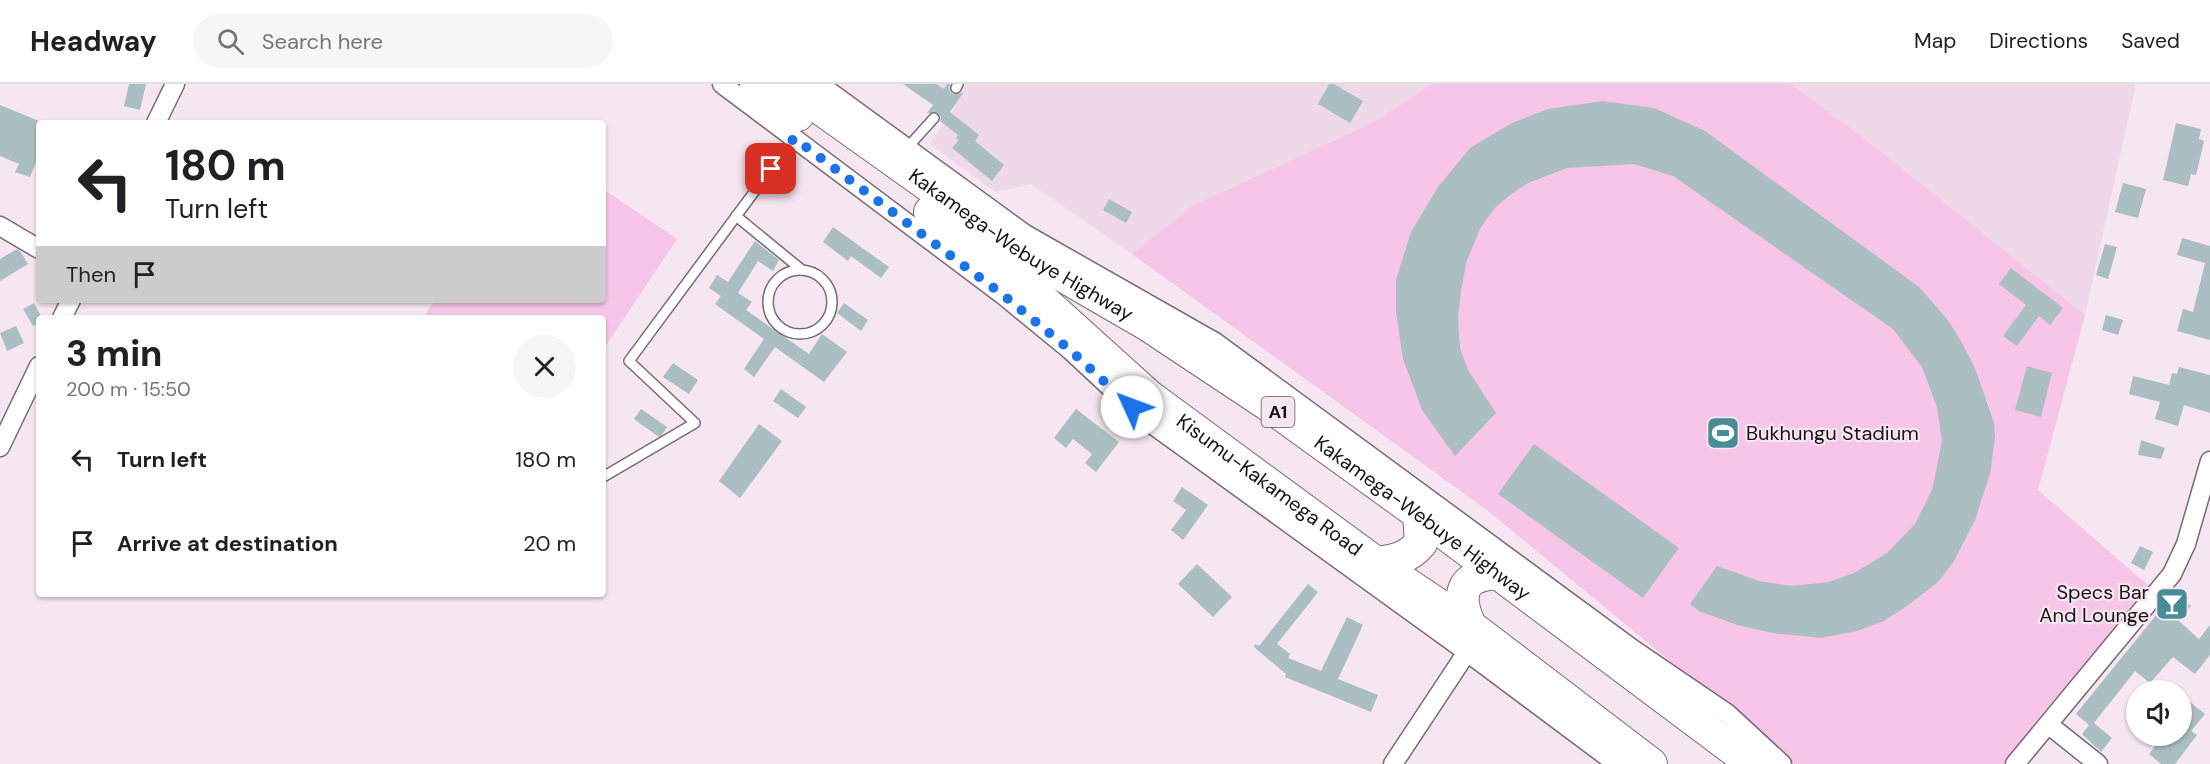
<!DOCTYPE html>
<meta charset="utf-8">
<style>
:root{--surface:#fff;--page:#f6f6f6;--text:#202124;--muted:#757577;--line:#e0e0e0}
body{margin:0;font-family:"DM Sans",sans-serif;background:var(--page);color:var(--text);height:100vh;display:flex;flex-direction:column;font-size:22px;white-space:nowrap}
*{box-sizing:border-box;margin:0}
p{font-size:20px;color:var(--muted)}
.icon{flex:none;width:33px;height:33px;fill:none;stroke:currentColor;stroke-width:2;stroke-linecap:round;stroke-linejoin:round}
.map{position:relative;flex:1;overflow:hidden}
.sheet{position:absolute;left:36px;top:231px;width:570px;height:282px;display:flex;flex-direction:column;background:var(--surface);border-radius:6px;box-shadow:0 2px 4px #0004}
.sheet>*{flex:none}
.hud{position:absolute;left:36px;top:36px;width:570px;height:183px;border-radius:6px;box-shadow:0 2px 4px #0004;background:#fff;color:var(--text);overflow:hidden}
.fabs{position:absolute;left:2126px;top:596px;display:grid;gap:12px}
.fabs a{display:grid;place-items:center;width:66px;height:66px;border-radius:50%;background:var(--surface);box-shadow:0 2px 4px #0004;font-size:30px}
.pin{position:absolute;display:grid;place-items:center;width:51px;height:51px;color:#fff;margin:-26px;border-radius:12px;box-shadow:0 3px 9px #0006}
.me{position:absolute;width:66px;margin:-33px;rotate:313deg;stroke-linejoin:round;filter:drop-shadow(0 0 4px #0008)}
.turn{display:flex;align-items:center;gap:21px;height:126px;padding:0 30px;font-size:27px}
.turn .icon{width:78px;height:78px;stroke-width:2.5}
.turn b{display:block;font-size:42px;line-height:51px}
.then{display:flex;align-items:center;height:57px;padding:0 30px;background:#0003;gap:12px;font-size:22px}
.round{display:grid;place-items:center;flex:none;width:63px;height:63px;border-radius:32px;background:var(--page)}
.overview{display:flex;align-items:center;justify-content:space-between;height:102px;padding:0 30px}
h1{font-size:36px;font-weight:800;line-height:45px}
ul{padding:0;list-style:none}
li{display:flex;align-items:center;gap:18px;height:84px;padding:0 30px}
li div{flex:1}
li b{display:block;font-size:22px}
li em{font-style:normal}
header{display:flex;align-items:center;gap:36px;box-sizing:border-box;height:84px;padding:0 30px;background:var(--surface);border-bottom:2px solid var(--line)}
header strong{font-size:28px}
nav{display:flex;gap:33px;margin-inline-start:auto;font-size:21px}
.search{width:420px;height:54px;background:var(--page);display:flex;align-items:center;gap:15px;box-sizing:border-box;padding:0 21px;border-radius:33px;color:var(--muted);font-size:22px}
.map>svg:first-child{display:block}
.built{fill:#efd9e8}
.green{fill:#f7c5e8}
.building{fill:#abbec1}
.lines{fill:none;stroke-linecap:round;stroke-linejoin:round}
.service-casing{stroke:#786b74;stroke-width:12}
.minor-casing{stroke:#786b74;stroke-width:21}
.trunk-casing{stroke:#786b74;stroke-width:34}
.service{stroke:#fff;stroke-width:9}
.minor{stroke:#fff;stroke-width:18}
.trunk{stroke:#fff;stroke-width:32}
.route{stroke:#1a73e8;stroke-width:10;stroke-dasharray:0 18}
.labels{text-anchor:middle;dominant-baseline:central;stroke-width:4.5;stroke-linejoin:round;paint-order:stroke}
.shield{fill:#f6e6f1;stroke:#5b5258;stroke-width:1.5}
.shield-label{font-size:18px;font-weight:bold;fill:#181316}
.street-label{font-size:20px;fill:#181316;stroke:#f6e6f1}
.poi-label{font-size:20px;fill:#181316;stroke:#f6e6f1;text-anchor:start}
</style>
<header>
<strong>Headway</strong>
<div class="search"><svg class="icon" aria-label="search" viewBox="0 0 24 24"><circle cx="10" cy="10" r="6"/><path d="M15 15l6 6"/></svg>Search here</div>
<nav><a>Map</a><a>Directions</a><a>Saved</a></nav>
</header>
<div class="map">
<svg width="2210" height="680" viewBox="0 0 2210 680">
<rect width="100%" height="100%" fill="#f6e6f1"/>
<g class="built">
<path d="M922,0H1432L1374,38L1192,122L1132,170L1031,100L995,108L930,60L955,24Z"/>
<path d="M1791,0H2136L2085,231L1864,54Z"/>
</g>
<g class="green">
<path d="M1432,0H1791L1864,54L2085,231L2038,406L2156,508L2013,680H1790L1729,626L1487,426L1132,170L1192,122L1374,38Z"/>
<path d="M603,105L677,155L603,266V234H423L435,216H603Z"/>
</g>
<g class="building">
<path d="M129,0H146L140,26L124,22Z"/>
<path d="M903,0H936L944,5L947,0H950L949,5L952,10L963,9L950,28L979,51L975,57L1004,81L992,97L952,64L959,56L956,54L958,51L940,37L941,32L938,29H927L933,21Z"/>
<path d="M1329,0H1334L1363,17L1350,39L1318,20Z"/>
<path d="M1603,17L1654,24L1705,47L1919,203L1947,235L1957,250L1975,284L1994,339L1995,353L1990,390L1975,436L1954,477L1938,498L1911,519L1884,537L1857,547L1821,554L1773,549L1737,541L1699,527L1690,520L1717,482L1759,497L1792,502L1828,498L1854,489L1887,469L1915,440L1932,406L1942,357L1937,323L1922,283L1893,245L1673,92L1634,80L1567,84L1528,99L1510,111L1495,124L1481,143L1467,176L1461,206L1458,234L1460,264L1468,286L1496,329L1455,372L1422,326L1403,275L1396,228V196L1411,148L1438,103L1470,64L1512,39L1548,25Z"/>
<path d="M0,21L39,37V71L30,93L15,88L19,80L0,72Z"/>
<path d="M2176,39L2201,45L2199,55L2204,57L2196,91L2191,90L2188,102L2163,96Z"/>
<path d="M2123,99L2146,105L2138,134L2115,128Z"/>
<path d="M1109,115L1132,128L1126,139L1103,126Z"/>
<path d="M833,143L889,183L881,194L851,172L848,177L823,158Z"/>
<path d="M2182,154L2210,162V256L2177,247L2183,225L2193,228L2205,179L2177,171Z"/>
<path d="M755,157L779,176L773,187L758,177L738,209L752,218L746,226L809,270L822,250L847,268L824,298L775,263L754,293L744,285L764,255L715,220L721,212L709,204L717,191L728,198Z"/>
<path d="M2105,160L2117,163L2108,195L2096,191Z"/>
<path d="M17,165L20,167L28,180L0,197V175Z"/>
<path d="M2011,184L2063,224L2050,241L2039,232L2017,262L2003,252L2026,221L1999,200Z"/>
<path d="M34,219L42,234H39V239L33,242L23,225Z"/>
<path d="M844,219L868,236L861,247L837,229Z"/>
<path d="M2106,231L2123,236L2118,251L2102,246Z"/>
<path d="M16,242L24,259L7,267L0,249Z"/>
<path d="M673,279L698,296L689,310L663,293Z"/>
<path d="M2027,282L2052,289L2041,333L2015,326Z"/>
<path d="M2179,283L2210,291V329L2184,321L2178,342L2155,335L2160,318L2129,310L2133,292L2169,301L2172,289L2177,290Z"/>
<path d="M781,305L806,323L798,334L773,317Z"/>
<path d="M641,325L667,343L662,351L659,353L634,335Z"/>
<path d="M1076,325L1119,358L1096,388L1085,379L1092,370L1073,355L1066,364L1054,354Z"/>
<path d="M759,340L782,357L740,414L719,397Z"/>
<path d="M2141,356L2165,364L2161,375L2138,371Z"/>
<path d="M1534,360L1679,464L1643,514L1498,410Z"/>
<path d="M1182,403L1208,421L1183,456L1171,446L1186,426L1173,417Z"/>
<path d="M2140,462L2153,468L2144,486L2131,479Z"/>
<path d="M1197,480L1232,513L1213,533L1178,500Z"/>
<path d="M1308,500L1318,508L1277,560L1290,570L1288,574L1321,587L1347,533L1363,541L1338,595L1378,611L1371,628L1285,593L1286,590L1254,563L1255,560L1259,562Z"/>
<path d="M2174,509L2191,522L2179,537L2199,555L2210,541V571L2195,590L2173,573L2150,599L2135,587L2094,639L2112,654L2101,668L2082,650L2089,641L2076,630Z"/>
<path d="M2190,618L2205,630L2191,647L2197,651L2175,680H2161L2149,670L2164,651H2181V629Z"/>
</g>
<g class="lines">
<g class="service-casing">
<g id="service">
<path d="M956,4L958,0"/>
<path d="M907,64L934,34"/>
<path d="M736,132L802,186"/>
<circle cx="800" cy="218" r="32"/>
<path d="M603,393L695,339L629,277L794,54"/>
</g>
</g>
<g class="minor-casing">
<g id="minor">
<path d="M722,0L1003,211L1070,266L1142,333L1467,568L1617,680"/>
<path d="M819,0L1025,150L1215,258L1634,566L1728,630L1782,680"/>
<path d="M156,39L175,0"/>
<path d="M0,142L39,165"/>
<path d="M62,234L71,216"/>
<path d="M0,363L39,282"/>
<path d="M2049,641L2098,680"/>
<path d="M1393,680L1467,568"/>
<path d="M2015,680L2172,490L2186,460L2210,377"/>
</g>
</g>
<g class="trunk-casing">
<g id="trunk">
<path d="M756,0L798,31"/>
<path id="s1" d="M786,0L1022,168L1148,241L1267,320L1419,430L1753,680"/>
<path id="s2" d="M930,128L1026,201L1150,313L1376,479L1470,542L1651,680"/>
<path d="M1376,479C1395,477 1408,474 1421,459L1419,430"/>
<path d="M1470,542C1457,512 1459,492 1496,489"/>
</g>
</g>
<use href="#service" class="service"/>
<use href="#minor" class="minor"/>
<use href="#trunk" class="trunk"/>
</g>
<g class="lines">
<path class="route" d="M771,85L794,54L1003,211L1070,266L1132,323"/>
</g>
<defs>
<g id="stadium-square" transform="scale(1.725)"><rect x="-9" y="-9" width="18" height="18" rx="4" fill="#468d95" stroke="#f6e6f1"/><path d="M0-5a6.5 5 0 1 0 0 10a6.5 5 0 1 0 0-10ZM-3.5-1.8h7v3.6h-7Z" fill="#fff"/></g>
<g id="bar-square" transform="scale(1.725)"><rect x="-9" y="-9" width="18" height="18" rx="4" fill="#468d95" stroke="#f6e6f1"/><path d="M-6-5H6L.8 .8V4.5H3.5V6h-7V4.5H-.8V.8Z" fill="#fff"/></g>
</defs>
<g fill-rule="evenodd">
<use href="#stadium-square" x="1723" y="349"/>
<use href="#bar-square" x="2172" y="520"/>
</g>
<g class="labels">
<rect class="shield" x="1261.5" y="313" width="33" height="30" rx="4.5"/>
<g class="shield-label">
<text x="1278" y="328">A1</text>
</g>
<g class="street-label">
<text stroke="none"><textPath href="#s1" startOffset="285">Kakamega-Webuye Highway</textPath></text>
<text stroke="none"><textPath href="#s2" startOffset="436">Kisumu-Kakamega Road</textPath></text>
<text stroke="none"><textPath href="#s1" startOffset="771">Kakamega-Webuye Highway</textPath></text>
</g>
<g class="poi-label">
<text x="1746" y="349">Bukhungu Stadium</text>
<text x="2149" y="508" text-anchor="end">Specs Bar<tspan x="2149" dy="23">And Lounge</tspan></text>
</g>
</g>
</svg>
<div class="fabs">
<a><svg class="icon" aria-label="sound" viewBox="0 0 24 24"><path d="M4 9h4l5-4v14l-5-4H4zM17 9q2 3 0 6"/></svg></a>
</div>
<div class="pin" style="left:771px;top:85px;background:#d93025"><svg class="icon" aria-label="arrive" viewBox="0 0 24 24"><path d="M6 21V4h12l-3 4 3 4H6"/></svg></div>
<svg class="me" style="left:1132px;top:323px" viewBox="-20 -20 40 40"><circle r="19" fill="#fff"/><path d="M0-13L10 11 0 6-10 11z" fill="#1a73e8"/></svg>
<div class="hud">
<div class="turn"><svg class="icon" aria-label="left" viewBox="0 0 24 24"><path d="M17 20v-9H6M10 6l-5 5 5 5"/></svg><div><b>180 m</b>Turn left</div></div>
<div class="then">Then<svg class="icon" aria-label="arrive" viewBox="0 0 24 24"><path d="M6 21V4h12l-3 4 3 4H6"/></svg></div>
</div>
<section class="sheet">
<div class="overview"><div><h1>3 min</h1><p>200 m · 15:50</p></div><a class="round"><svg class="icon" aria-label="close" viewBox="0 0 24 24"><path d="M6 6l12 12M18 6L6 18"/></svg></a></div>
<ul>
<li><svg class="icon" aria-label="left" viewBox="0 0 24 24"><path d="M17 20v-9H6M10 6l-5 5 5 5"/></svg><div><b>Turn left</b></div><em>180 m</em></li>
<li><svg class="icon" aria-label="arrive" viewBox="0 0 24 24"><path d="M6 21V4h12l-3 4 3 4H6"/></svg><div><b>Arrive at destination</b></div><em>20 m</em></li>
</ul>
</section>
</div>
